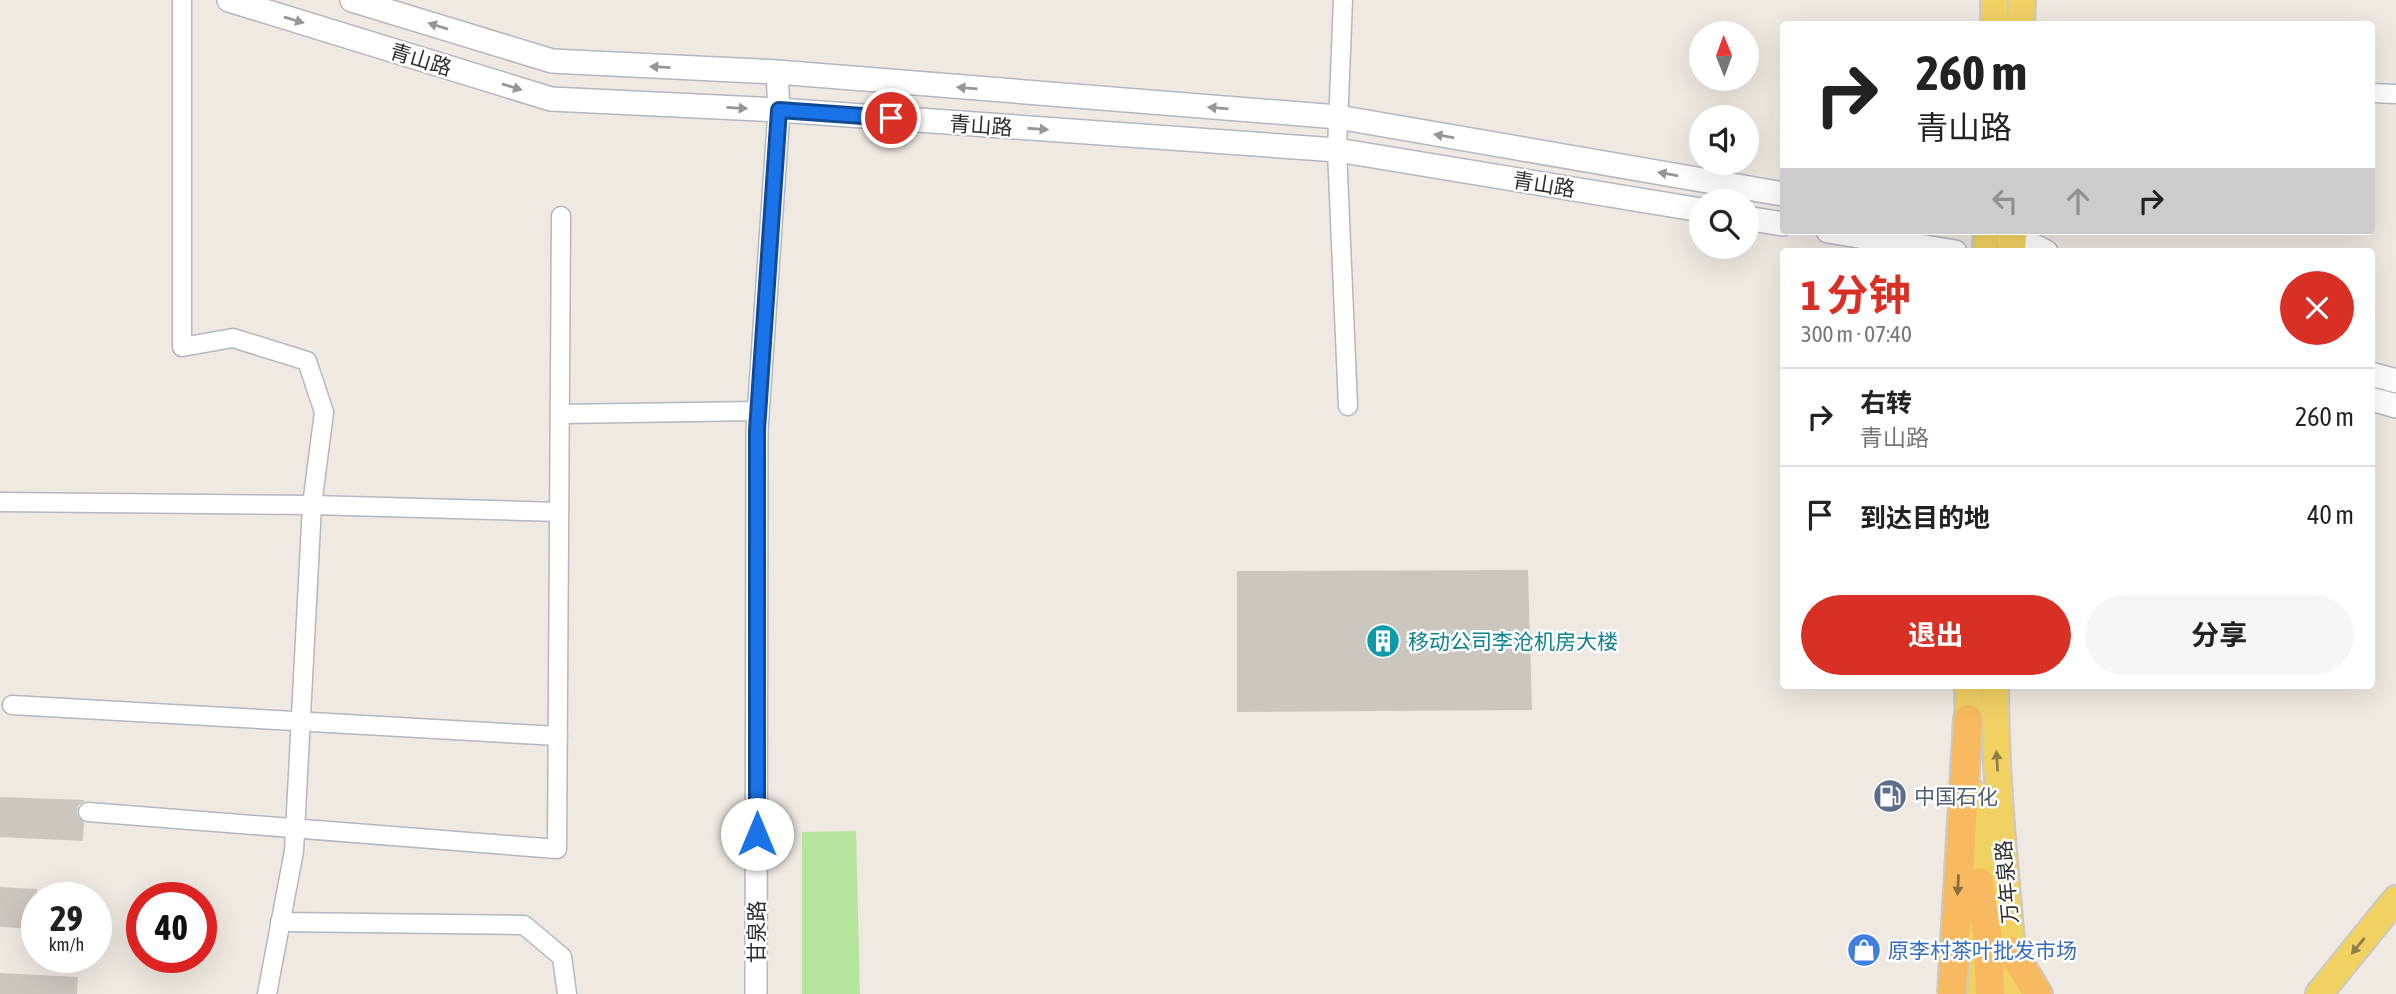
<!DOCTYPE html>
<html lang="zh">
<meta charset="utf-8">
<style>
:root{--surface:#fff;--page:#f6f6f6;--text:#222;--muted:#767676;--line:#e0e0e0;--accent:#d93025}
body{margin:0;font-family:"Asap Condensed","Noto Sans SC",sans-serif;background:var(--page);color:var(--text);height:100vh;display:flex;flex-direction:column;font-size:26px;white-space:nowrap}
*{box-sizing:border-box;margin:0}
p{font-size:23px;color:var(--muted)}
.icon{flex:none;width:38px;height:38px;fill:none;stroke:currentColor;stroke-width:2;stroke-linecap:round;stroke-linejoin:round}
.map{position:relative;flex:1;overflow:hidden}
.drawer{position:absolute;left:1780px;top:248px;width:595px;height:441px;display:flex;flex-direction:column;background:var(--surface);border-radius:7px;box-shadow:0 7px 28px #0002}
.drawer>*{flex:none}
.guide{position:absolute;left:1780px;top:21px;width:595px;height:214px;border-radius:7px;box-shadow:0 7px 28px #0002;background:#fff;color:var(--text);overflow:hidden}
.needle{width:46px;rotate:359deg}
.buttons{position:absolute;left:1689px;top:21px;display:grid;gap:14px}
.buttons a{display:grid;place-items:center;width:70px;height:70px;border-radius:50%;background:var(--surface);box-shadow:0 7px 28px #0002;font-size:35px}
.speed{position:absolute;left:21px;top:882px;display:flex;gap:14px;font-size:35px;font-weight:700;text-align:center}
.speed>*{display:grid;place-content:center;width:91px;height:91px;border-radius:50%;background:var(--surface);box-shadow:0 7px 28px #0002;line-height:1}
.speed small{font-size:18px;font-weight:400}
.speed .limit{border:10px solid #d22;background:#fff;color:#111}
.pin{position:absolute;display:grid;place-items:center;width:60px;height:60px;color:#fff;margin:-30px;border:4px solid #fff;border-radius:50%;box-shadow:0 2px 7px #0007}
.me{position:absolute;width:77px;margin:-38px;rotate:0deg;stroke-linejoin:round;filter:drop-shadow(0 0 5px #0008)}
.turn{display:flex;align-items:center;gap:24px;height:147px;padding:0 21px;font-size:32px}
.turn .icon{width:91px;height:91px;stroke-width:2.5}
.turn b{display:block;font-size:49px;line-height:60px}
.lanes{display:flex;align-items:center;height:66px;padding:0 21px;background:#0003;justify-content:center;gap:35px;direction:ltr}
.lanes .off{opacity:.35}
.round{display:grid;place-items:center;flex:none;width:74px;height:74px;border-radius:37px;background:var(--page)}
.summary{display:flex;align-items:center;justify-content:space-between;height:119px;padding:0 21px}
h1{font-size:42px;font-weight:700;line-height:52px;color:var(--accent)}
.action{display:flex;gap:14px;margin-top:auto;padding:14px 21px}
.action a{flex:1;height:80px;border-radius:42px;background:var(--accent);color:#fff;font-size:28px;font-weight:700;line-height:80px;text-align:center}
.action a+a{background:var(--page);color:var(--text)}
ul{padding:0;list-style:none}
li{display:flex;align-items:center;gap:21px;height:98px;padding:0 21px;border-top:2px solid var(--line)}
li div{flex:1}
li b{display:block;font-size:26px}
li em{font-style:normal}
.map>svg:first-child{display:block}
.green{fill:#b6e59e}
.building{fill:#cbc7bf}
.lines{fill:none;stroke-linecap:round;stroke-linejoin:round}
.minor-casing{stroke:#b4b7c1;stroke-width:21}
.tertiary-casing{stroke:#b4b7c1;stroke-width:24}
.secondary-casing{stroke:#b4b7c1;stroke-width:26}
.primary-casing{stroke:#c9c9c9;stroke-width:30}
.trunk-casing{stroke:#c9c9c9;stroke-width:32}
.minor{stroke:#fff;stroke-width:18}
.tertiary{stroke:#fff;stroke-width:21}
.secondary{stroke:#fff;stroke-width:23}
.primary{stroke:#f2d163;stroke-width:26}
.trunk{stroke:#f8ba60;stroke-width:28}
.trunk-bridge-casing{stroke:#c9c9c9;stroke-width:32;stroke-linecap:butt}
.trunk-bridge{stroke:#f8ba60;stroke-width:28}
.oneway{fill:#969696}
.oneway2{fill:#908048}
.oneway3{fill:#896d44}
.route-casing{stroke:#114b97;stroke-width:18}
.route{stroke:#1a73e8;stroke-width:12}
.labels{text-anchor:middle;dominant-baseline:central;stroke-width:5;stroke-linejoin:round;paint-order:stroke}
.street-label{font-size:21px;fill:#2e2e2e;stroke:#fff}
.culture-label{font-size:21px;fill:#0d838f;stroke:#fff;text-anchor:start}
.service-label{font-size:21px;fill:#4e5e75;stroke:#fff;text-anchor:start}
.shop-label{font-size:21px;fill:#366cbe;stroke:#fff;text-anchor:start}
</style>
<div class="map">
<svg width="2396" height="994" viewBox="0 0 2396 994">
<rect width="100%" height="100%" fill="#efe9e1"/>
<path class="green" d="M856,831L860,994H802V832Z"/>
<g class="building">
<path d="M1528,570L1532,710L1237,712V571Z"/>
<path d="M0,797L85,800L78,806L77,812L78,817L84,822L83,841L0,837Z"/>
<path d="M0,887L37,889V929L0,927Z"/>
<path d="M0,973L78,977L77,994H0Z"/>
</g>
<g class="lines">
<g class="minor-casing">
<g id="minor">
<path d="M182,0V347L233,338L307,361L324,412L312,505L294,851L267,994"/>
<path d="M1343,0L1337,150L1348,406"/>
<path d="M2371,93L2396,94"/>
<path d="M560,414L759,411"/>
<path d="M0,502L312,505L559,512"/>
<path d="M12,705L558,736"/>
<path d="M88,812L557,849L561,216"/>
<path d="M280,922L524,925L562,957L567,994"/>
</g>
</g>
<g class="tertiary-casing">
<path id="tertiary" d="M756,994L757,430L779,110L777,72"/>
</g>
<g class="secondary-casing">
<g id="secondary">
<path d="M229,0L551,99L779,110L1337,150L1701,210"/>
<path d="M352,0L552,61L777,72L1338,117L1783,194"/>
<path d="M1746,218L1783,224"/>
<path d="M1828,231L1955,252"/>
<path d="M1998,232L2013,235L2046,252"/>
<path d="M2371,374L2396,381"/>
<path d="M2371,399L2396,406"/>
</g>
</g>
<g class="primary-casing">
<g id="primary">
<path d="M1994,24V0"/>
<path d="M2021,24L2022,0"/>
<path d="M1986,252L1987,231"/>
<path d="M2012,252L2013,231"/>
<path d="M1968,686L1969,741"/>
<path d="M1995,686C1995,789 2007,892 2016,994"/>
<path d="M1973,793L1979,882L1973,994"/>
<path d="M2319,994L2396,899"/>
</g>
</g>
<g class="trunk-casing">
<g id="trunk">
<path d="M1979,882L1988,941L1990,994"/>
<path d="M1955,942L1968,719"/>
<path d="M2012,951L2038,994"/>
</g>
</g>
<use href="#minor" class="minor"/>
<use href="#tertiary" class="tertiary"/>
<use href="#secondary" class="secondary"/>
<use href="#primary" class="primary"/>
<use href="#trunk" class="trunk"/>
<g class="trunk-bridge-casing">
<path id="trunk-bridge" d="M1952,994L1955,942"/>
</g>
<use href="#trunk-bridge" class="trunk-bridge"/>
</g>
<defs><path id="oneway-solid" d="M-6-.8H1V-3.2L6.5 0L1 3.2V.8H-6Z" transform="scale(1.75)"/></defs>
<g class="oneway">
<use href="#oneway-solid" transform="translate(294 20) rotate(17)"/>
<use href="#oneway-solid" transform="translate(438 26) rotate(-163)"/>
<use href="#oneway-solid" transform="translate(660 67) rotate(-177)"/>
<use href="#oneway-solid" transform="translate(512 87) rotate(17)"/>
<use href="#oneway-solid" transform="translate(967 88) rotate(-175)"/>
<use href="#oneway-solid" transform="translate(737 108) rotate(3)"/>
<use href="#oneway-solid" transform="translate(1218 108) rotate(-175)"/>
<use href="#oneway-solid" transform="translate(1038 129) rotate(4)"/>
<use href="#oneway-solid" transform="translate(1444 136) rotate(-170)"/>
<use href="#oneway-solid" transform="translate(1668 174) rotate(-170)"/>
</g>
<g class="oneway2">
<use href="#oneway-solid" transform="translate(1997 761) rotate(-94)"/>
<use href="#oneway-solid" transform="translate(2358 946) rotate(129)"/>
</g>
<use class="oneway3" href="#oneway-solid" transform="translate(1958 885) rotate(93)"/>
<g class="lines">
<g class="route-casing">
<path id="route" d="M757,834V430L779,110L891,118"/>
</g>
<use href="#route" class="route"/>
</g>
<defs>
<g id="building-disc" transform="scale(1.75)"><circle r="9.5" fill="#0f9aa8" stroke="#fff"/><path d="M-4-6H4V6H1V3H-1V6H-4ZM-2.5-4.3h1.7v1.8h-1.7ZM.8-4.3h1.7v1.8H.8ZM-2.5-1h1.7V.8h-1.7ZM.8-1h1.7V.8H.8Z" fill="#fff"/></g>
<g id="fuel-disc" transform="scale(1.75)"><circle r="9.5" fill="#5c6f8a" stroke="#fff"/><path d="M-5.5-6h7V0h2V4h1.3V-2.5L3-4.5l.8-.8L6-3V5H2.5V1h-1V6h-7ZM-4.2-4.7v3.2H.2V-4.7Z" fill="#fff"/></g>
<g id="shop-disc" transform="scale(1.75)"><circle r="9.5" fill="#3f7fe0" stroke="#fff"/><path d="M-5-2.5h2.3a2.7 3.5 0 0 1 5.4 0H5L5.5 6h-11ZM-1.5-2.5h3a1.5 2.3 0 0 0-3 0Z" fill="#fff"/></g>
</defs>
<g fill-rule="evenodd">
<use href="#building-disc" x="1383" y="641"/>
<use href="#fuel-disc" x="1890" y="796"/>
<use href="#shop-disc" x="1864" y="950"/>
</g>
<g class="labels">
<g class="street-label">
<text transform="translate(421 59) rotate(17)">青山路</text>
<text transform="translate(981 125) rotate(4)">青山路</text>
<text transform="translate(1544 184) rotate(9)">青山路</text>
<text transform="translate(2006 882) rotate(-95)">万年泉路</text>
<text transform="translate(756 932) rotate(-90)">甘泉路</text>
</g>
<g class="culture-label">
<text x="1408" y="641">移动公司李沧机房大楼</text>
</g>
<g class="service-label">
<text x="1914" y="796">中国石化</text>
</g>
<g class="shop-label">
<text x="1888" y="950">原李村茶叶批发市场</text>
</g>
</g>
</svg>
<div class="buttons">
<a><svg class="needle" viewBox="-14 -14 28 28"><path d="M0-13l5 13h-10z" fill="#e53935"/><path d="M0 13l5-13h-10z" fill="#767676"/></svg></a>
<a><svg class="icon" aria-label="sound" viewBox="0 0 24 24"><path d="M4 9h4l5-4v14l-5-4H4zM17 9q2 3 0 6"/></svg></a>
<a><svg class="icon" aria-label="search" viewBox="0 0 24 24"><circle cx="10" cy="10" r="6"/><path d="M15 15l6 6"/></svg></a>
</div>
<div class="speed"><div>29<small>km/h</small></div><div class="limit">40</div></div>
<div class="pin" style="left:891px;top:118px;background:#d93025"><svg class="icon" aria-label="arrive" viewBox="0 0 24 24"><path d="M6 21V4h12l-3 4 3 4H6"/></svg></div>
<svg class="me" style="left:757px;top:834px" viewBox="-20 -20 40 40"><circle r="19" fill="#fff"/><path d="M0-13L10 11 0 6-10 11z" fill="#1a73e8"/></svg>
<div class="guide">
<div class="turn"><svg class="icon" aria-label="right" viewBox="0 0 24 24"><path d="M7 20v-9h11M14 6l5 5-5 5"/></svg><div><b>260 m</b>青山路</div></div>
<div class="lanes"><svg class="icon off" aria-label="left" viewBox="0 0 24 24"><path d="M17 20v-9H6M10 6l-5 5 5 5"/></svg><svg class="icon off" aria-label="ahead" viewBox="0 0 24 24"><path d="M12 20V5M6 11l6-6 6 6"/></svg><svg class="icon" aria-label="right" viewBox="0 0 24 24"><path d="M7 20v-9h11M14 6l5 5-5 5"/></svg></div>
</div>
<section class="drawer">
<div class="summary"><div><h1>1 分钟</h1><p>300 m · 07:40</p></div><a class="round" style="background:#d93025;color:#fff"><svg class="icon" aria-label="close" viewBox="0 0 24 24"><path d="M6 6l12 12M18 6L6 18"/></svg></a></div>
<ul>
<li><svg class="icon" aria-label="right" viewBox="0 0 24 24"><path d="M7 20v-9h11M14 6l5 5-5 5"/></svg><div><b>右转</b><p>青山路</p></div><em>260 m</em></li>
<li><svg class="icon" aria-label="arrive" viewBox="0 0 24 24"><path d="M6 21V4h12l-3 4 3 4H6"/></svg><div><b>到达目的地</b></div><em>40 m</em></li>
</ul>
<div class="action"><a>退出</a><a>分享</a></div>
</section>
</div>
